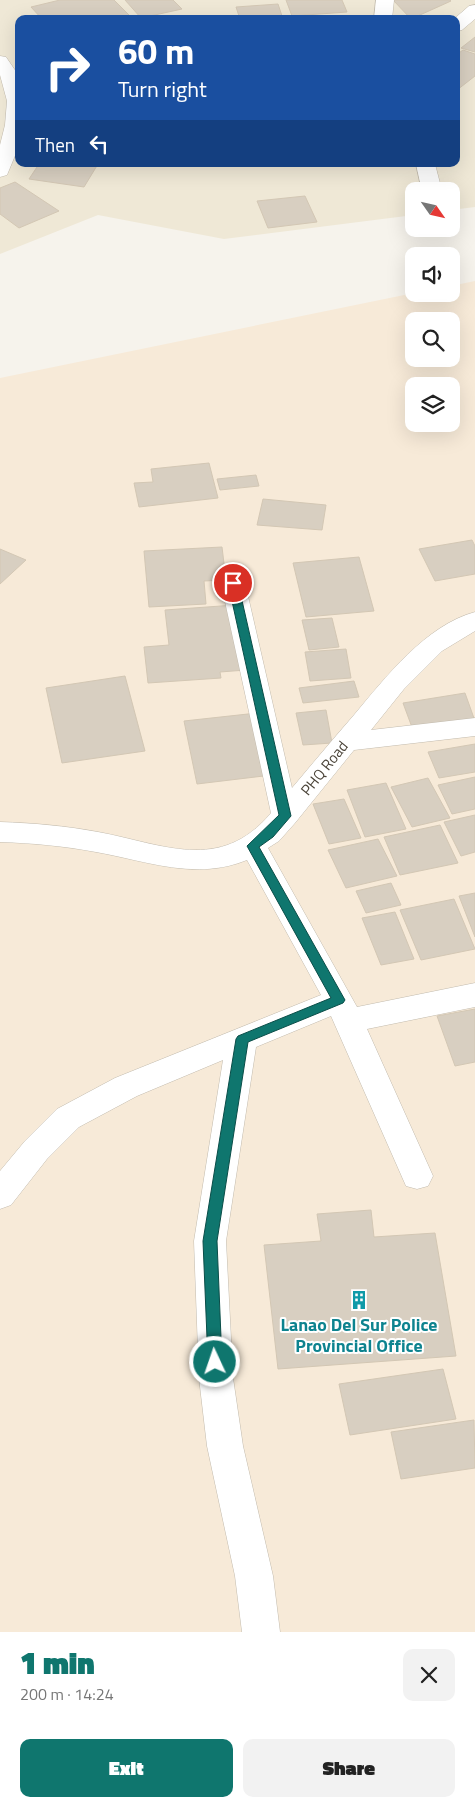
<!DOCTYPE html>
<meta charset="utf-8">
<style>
:root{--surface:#fff;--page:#f2f2f2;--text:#222;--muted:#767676;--accent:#0f766e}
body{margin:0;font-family:"Titillium Web",sans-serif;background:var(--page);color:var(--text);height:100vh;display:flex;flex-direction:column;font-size:19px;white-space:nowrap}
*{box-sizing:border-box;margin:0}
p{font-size:16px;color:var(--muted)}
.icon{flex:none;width:28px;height:28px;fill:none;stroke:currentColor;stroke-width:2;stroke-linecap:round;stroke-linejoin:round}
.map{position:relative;height:1632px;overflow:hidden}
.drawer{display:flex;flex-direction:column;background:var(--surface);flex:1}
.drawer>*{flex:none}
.banner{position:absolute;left:15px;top:15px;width:445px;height:152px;border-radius:10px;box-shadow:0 5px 20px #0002;background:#1a4fa0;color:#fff;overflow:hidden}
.needle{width:32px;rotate:124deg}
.controls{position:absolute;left:405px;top:182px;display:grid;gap:10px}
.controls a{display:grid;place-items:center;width:55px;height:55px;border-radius:10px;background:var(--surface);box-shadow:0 5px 20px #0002;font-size:25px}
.pin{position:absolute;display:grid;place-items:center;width:42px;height:42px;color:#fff;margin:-21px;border:2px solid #fff;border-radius:50%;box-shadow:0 1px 5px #0007}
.me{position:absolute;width:55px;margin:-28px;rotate:357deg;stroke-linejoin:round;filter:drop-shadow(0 0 4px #0008)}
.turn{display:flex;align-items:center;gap:18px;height:105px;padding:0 20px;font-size:22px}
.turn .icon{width:65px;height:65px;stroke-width:2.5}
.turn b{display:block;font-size:35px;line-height:42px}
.then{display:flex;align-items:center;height:48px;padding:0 20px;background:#0003;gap:10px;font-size:19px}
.round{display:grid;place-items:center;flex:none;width:52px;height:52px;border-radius:10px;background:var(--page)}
.head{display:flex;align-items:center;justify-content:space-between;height:85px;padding:0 20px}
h1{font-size:30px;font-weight:800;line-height:38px;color:var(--accent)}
.action{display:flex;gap:10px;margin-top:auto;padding:10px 20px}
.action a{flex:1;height:58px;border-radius:10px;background:var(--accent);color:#fff;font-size:20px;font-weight:800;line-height:58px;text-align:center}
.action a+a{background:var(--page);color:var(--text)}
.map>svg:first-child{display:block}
.commercial{fill:#f7ead8;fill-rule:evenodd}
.education{fill:#efe8d6;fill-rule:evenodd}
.building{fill:#d8cfc1;stroke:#d3c7b4}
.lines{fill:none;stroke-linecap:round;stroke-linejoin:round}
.minor-casing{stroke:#c2bbae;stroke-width:1}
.minor{fill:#fff;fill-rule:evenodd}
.route{fill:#0f766e;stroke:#0a4d48}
.labels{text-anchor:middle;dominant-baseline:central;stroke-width:4;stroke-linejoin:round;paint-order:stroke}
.street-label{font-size:15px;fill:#4b4439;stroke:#fff}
.near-culture-label{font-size:18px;font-weight:bold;fill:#0d838f;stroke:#fff}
</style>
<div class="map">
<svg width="475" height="1632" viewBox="0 0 475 1632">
<rect width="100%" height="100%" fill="#f6f3ec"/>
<path class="commercial" d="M475,281V1632H0V378L414,293L451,294V286ZM414,321H451V359H414ZM414,386H451V424H414Z"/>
<path class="education" d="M0,0H475V207L451,210V191H414V215L224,239L98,215L0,254ZM19,19H456V164H19Z"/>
<g class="building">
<path d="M60,0H114L131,17L42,19L31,7Z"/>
<path d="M125,0H173L182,9L141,18Z"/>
<path d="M286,0H342L347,12L292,16Z"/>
<path d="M393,0H450L451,1L411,19Z"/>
<path d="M278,4L283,19H240L236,7Z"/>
<path d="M475,37V52L461,48Z"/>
<path d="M463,50L475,54V76L457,90L456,55Z"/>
<path d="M39,164H98L84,187L29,179Z"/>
<path d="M15,182L59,211L19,228L0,214V188Z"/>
<path d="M305,196L317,222L268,228L257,201Z"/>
<path d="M209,463L218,498L139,507L134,483L153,482L151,469Z"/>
<path d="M256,475L259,486L220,490L217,479Z"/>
<path d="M263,499L326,505L322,530L257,525Z"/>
<path d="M472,540L475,546V574L435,581L419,549Z"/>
<path d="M222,547L226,580L204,581L206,604L149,607L144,551Z"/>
<path d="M0,549L26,560L0,584Z"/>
<path d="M359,557L374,611L306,617L293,563Z"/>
<path d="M235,605L246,670L220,672L221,678L148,683L144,647L169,645L165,610Z"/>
<path d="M332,618L339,647L309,650L302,620Z"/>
<path d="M346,649L351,678L310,681L305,652Z"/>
<path d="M125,676L145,751L62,763L46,688Z"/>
<path d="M354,681L359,697L303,703L299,688Z"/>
<path d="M465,693L475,721L413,730L403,703Z"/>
<path d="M326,710L332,743L303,745L296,713Z"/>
<path d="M257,713L272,775L197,784L184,721Z"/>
<path d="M475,744V772L439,778L428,752Z"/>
<path d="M475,777V809L452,814L438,785Z"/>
<path d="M428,778L450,818L412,827L391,787Z"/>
<path d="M386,783L406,829L365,837L347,790Z"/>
<path d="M344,799L361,838L329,844L313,804Z"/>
<path d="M475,815V852L461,856L444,822Z"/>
<path d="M440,825L458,863L400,875L384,837Z"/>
<path d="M378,839L397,876L346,888L328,850Z"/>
<path d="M391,883L401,905L366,913L356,891Z"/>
<path d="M475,893V937L459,896Z"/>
<path d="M454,899L475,949L421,960L400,910Z"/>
<path d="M395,912L414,959L381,965L362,918Z"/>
<path d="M475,1009V1062L455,1066L437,1016Z"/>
<path d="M371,1210L374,1237L435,1233L456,1356L278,1369L264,1245L321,1241L317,1214Z"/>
<path d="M443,1369L456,1419L350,1435L339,1384Z"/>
<path d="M474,1420L475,1468L401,1479L391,1432Z"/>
</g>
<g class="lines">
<g class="minor-casing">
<g id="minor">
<path d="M376,0H394L392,19H374Z"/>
<path d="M475,5V19L462,30L456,31V19H454L469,6Z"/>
<path d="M0,56L6,57L19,76V146L7,175L0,177V145L5,125L7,101L0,75Z"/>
<path d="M416,164H435L442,191H422Z"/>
<path d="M233,575L242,577L245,583L292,788C313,763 333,739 354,715C385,678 426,625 475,612V631L442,651L404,689L371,730L475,718V736L354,750L295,823L279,841L268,848L357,1007L475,983V1007L367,1029L433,1176L428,1186L417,1189L406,1186L331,1016L256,1047L226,1241L233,1378L243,1446L273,1576L280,1632H242L235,1576L207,1446L199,1378L194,1241L223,1060L137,1096L79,1127L47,1159L11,1205L0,1209V1171L25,1141L57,1109L115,1078L321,995L247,860C196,881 147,861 96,852C64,846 32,843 0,842V822C33,823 66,826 98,832C163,844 220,874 271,813L221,583L224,577Z"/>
</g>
</g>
<use href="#minor" class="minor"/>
</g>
<path class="route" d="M233,580L238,583L291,816L273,837L259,847L345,1000L343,1003L248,1042L217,1241L222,1362L220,1366L215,1368L210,1366L208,1362L203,1241L236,1039L238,1036L331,998L247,846L279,815L228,583Z"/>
<defs>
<g id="building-bare" transform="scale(1.5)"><path d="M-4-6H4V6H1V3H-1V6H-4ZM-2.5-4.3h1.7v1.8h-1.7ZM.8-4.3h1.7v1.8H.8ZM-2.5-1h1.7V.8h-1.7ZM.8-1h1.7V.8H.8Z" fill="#0f9aa8" stroke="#fff" stroke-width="2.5" paint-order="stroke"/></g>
</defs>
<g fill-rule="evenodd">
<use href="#building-bare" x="359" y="1300"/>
</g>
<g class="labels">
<g class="street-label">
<text transform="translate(324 768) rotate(-51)">PHQ Road</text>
</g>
<g class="near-culture-label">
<text x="359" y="1324">Lanao Del Sur Police<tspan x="359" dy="21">Provincial Office</tspan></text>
</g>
</g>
</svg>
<div class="controls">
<a><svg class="needle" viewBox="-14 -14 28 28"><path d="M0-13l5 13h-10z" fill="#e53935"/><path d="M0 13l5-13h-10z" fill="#767676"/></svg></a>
<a><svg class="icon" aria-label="sound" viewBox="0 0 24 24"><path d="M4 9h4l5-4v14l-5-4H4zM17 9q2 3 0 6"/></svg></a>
<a><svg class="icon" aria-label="search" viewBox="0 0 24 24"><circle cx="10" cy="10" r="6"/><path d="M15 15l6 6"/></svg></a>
<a><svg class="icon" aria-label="layers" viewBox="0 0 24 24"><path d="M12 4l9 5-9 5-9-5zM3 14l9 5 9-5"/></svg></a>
</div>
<div class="pin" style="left:233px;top:583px;background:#d93025"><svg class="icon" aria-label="arrive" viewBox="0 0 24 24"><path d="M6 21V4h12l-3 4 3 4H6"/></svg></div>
<svg class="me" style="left:215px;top:1362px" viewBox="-20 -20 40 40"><circle r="17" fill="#0f766e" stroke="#fff" stroke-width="3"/><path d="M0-11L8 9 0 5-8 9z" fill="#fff"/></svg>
<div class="banner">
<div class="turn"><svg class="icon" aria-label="right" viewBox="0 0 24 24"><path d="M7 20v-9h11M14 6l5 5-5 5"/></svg><div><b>60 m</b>Turn right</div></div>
<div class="then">Then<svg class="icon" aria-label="left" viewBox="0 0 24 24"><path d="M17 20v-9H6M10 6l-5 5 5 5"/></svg></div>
</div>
</div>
<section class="drawer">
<div class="head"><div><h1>1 min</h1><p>200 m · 14:24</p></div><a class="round"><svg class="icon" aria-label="close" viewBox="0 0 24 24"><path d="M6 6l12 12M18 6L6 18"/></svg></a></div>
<div class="action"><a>Exit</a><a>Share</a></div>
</section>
